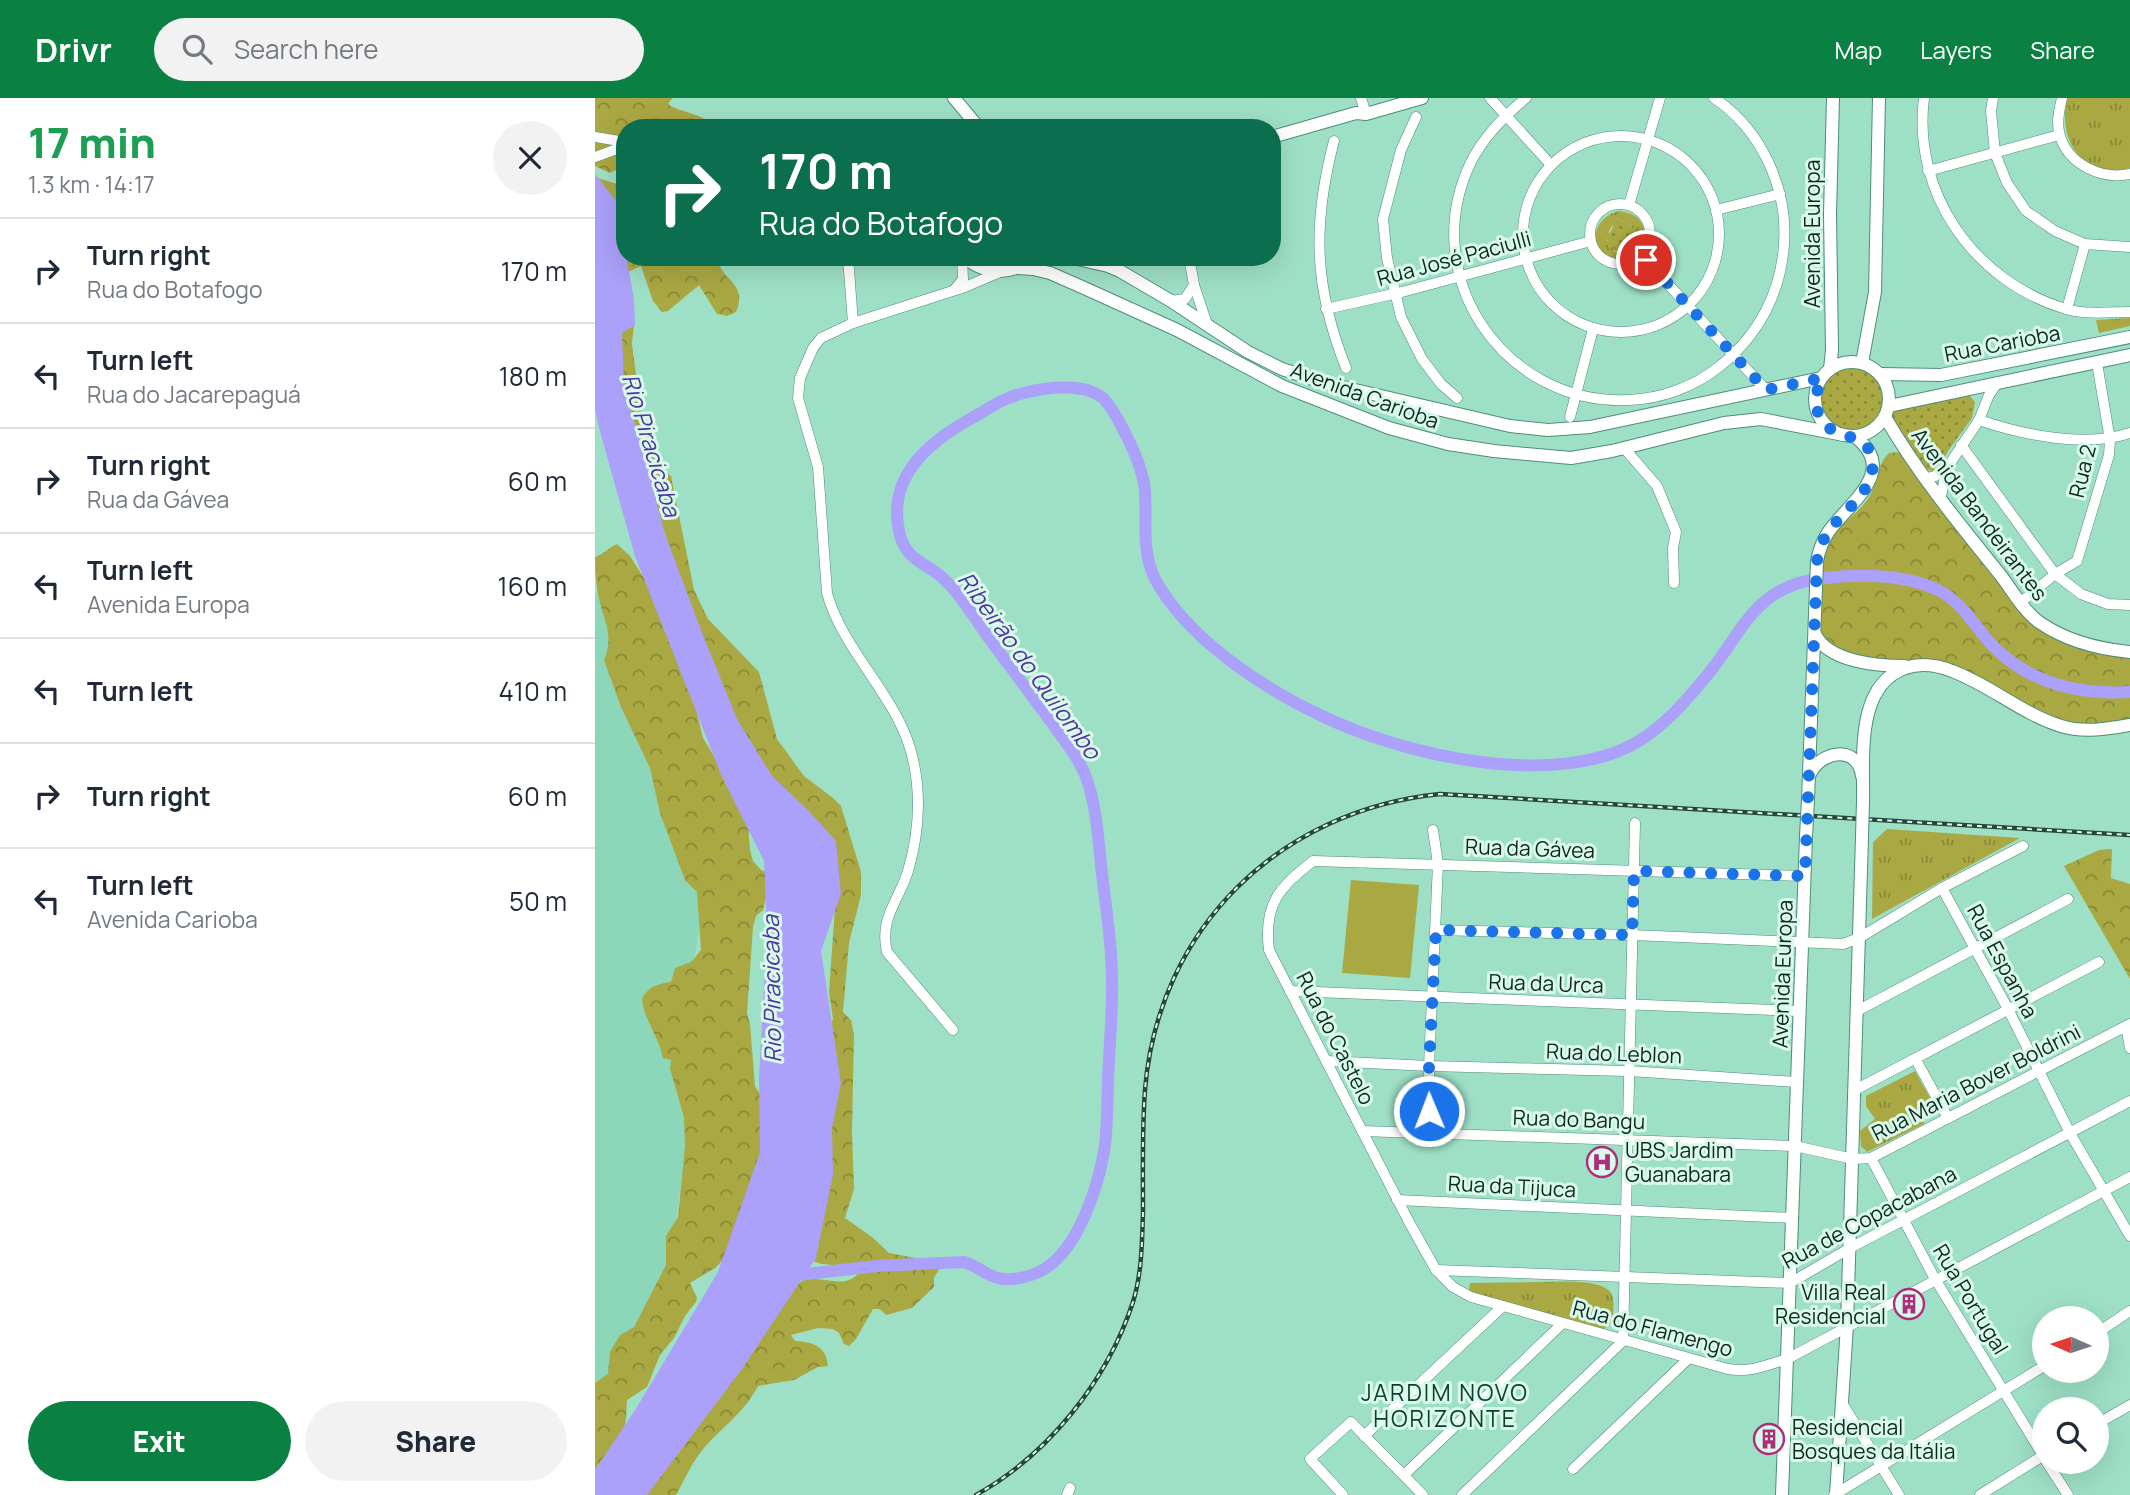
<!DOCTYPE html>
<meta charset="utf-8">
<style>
:root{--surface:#fff;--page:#f2f2f3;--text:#1f2937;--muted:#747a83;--line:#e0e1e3;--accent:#0b8043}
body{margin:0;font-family:Manrope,sans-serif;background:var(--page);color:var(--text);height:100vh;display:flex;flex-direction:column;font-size:26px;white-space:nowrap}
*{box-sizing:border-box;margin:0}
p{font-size:23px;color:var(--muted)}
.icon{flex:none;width:38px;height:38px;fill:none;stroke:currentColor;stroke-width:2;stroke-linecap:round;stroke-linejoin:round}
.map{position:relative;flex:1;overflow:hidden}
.drawer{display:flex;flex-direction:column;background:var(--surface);width:595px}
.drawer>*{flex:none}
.hud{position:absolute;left:21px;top:21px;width:665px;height:147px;border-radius:28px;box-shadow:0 7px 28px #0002;background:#0b6e4f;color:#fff;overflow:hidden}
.needle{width:46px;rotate:273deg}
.controls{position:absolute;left:1437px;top:1208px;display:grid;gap:14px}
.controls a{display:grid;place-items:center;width:77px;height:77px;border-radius:50%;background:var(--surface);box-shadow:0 7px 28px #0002;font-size:35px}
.pin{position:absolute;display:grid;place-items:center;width:60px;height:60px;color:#fff;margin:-30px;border:4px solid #fff;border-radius:50%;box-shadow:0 2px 7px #0007}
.me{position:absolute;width:77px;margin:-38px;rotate:359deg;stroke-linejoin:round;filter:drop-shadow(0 0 5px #0008)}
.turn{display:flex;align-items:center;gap:24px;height:147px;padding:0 28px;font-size:32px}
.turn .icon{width:91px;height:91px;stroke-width:2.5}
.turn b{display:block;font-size:49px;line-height:60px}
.round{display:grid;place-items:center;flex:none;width:74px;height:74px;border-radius:37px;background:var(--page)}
.head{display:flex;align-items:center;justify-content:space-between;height:119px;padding:0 28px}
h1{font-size:42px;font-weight:800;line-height:52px;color:#1e9e55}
.primary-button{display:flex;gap:14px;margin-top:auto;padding:14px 28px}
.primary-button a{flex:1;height:80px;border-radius:42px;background:var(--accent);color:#fff;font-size:28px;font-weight:800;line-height:80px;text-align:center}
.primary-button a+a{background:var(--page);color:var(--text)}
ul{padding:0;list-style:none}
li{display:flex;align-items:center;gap:21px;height:105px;padding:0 28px;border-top:2px solid var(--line)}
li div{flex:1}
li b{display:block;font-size:26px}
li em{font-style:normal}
header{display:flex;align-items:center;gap:42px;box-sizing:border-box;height:98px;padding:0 35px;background:var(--accent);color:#fff}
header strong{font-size:33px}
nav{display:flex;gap:38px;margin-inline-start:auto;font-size:24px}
.search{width:490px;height:63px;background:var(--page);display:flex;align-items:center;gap:18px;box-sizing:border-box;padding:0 24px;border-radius:38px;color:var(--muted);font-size:26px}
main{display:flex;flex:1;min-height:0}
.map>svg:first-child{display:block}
.built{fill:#8cd7ba}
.grass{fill:url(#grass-dots)}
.forest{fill:url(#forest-crowns)}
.park{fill:url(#park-tufts);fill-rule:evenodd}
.pitch{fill:#aaa842}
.water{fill:#aba0fa}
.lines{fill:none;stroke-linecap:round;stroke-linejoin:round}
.river{stroke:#aba0fa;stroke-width:12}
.minor-casing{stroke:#4e8e77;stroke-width:11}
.major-casing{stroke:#4e8e77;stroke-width:14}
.minor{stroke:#fff;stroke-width:10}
.major{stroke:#fff;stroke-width:12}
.rail-casing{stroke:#26483c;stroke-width:4.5}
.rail{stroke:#d9f9eb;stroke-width:2;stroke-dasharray:5;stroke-linecap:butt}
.major-bridge-casing{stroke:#4e8e77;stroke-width:14;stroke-linecap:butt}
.major-bridge{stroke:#fff;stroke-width:12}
.route{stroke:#1a73e8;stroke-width:12;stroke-dasharray:0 21.6}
.labels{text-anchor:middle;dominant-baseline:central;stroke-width:6;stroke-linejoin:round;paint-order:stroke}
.street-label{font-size:21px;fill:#0d281f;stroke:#d9f9eb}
.poi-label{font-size:21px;fill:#0d281f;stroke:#d9f9eb;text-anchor:start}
.water-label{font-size:23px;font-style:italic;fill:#4e369d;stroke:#d9f9eb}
.neighbourhood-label{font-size:23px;letter-spacing:2px;fill:#0b3f30;stroke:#d9f9eb}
</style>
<header>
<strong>Drivr</strong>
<div class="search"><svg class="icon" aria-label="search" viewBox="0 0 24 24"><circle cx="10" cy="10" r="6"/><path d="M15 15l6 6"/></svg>Search here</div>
<nav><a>Map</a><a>Layers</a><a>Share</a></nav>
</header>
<main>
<section class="drawer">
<div class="head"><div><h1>17 min</h1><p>1.3 km · 14:17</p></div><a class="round"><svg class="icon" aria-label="close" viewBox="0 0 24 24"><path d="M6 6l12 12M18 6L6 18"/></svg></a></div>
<ul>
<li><svg class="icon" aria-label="right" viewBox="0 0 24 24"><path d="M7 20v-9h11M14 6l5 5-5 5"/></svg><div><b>Turn right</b><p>Rua do Botafogo</p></div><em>170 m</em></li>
<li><svg class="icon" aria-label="left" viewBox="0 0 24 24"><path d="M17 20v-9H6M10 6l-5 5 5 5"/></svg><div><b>Turn left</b><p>Rua do Jacarepaguá</p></div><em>180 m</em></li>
<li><svg class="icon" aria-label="right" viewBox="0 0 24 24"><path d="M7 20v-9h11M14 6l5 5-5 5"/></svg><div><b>Turn right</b><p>Rua da Gávea</p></div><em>60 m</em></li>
<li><svg class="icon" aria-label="left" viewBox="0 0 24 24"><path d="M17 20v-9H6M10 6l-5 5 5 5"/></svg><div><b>Turn left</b><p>Avenida Europa</p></div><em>160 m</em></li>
<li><svg class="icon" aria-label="left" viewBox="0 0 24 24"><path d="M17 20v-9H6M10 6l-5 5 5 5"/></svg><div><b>Turn left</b></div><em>410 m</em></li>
<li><svg class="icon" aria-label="right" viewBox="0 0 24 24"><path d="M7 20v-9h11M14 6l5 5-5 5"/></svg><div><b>Turn right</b></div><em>60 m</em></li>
<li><svg class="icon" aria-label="left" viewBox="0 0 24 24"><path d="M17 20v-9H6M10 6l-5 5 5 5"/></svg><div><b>Turn left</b><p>Avenida Carioba</p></div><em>50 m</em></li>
</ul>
<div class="primary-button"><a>Exit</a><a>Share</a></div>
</section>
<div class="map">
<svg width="1535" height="1397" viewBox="0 0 1535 1397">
<defs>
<pattern id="grass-dots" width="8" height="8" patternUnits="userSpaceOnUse" patternTransform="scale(1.75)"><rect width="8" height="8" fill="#aaa842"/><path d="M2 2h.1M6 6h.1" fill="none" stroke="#898937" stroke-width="1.8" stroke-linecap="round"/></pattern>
<pattern id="forest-crowns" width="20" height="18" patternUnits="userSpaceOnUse" patternTransform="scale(1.75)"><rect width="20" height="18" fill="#aaa842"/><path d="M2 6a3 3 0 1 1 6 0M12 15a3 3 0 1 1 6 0" fill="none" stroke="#898937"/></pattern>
<pattern id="park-tufts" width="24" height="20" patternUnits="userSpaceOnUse" patternTransform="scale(1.75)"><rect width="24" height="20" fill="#aaa842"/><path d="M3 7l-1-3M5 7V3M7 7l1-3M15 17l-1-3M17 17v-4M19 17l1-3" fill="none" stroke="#898937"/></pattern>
</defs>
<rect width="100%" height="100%" fill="#9ee0c6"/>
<path class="built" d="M0,491L109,810L93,889L95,1021L81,1121L69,1181L0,1298Z"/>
<g class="grass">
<path d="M1022,120L1033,126L1044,136L1041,140L1030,142L1024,155C1011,147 1010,145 1017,131C1018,127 1019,123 1022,120Z"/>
<circle cx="1257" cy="301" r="34"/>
<path d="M1373,296L1380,304L1377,320L1353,353L1344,370L1337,373L1330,371L1296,318L1299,312Z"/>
</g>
<g class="forest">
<path d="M0,0H78L74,4V7C90,16 108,15 121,30H30V39L19,47L30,54V159H123C124,183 154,184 141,214L132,218L122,216L104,187L73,213L67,214L58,203L46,168L31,175L0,79L22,86L29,73L25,70L15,75L0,68Z"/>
<path d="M25,185L39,224L37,246L48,329L67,371L76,378L99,492L113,521L164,574L182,641L209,678L238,700L246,708L266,774V797L254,845L248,914L256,922L259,936L257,1034L259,1091L250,1120L277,1139L294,1155L341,1164L346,1168L339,1180V1189L317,1210L291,1217L285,1211H278L261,1241L254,1248L249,1246L244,1235L238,1231L223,1230L196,1237L200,1243C218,1244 231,1248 233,1268L223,1269L199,1282L163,1288C150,1314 127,1329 109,1350C97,1364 90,1381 81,1397H38L198,1191C201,1188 204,1185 207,1183C229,1175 252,1196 267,1170C245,1162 233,1173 213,1160L234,930L238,921L234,894L242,782L163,676L86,487L26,295Z"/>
<path d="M1304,354L1429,516L1535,559V623L1494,628L1468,624L1394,588L1310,565L1258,558L1230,544L1225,535C1226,514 1223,458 1233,442C1244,425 1264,416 1274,399C1283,384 1282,366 1294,355Z"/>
<path d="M22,446L35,458L47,477L59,490L88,556L108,640L128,673L151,701L155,752L158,763L166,772L177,775L168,812L161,818L158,829L152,915L155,926L160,988L177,1017L161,1076L128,1162L120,1170L95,1185L102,1200L101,1204L90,1218L79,1240L65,1257L52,1289L32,1302C31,1315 32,1330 25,1342C19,1353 6,1360 0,1372V1285L13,1276L15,1254L22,1242L25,1237L39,1229L71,1167V1138L83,1119L90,1048L89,1019L75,971L76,962L68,960C64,939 49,922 47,901C52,889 64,885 76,884L80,870L96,864L106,852L102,794L90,782L65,715L55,670L26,609L9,562C20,537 8,521 3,497C1,484 0,472 0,459C9,456 13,450 22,446Z"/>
<path d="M1517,751L1516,780L1535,786V881L1469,768L1504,752Z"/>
</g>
<g class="park">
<path d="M1472,0H1535V70C1488,83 1462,42 1472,0Z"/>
<path d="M1024,113C1076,119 1037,188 1007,154C992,137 1006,117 1024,113ZM1022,120L1033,126L1044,136L1041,140L1036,138L1028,142L1024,155L1020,154L1019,150L1015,149L1012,142L1015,138L1014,133Z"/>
<path d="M1535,220V228L1504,235L1501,222Z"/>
<path d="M1292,731L1425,740L1277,821L1278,744Z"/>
<path d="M1320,973L1341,1011L1329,1018V1026L1272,1054L1266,1048L1265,1033L1280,1021L1271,1008V998Z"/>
<path d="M946,1184C962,1184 1006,1180 1016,1195C1020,1203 1018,1214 1018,1223L1008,1232L874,1193L875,1185Z"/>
</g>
<path class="pitch" d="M756,782L824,787L815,880L747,875Z"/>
<path class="water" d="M0,76L21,103L39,201L40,227L27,235L29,284L70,436L108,537L142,621L177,678L213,712L241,743L246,796L226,853L246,985L237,1030L238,1077L221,1160L147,1271L52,1397H0V1372L42,1309L123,1174L165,1054L164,979L172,834L169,763L127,679L40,458L4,330L0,312Z"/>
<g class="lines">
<path class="river" d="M194,1178L282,1168L369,1164C383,1168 390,1177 403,1180C418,1184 438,1178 451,1170C483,1149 501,1094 508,1059C513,1035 512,1007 513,983C514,949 518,915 517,881C517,843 510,804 506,767C503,738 501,706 491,679C484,660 469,642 457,625C437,598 416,570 396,543C382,524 367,498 350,482C329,462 308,464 303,427C295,375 337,342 377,320C388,314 399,306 411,301C435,291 487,281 509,301C517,310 524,323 529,333C539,352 548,372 550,393C552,423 546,452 560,481C592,540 666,589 725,617C807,657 961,693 1044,643C1070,627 1090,604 1109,581C1150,533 1158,487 1230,480C1266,476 1309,476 1343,492C1367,504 1379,527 1396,546C1433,585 1482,597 1535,594"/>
<g class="minor-casing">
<g id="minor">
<path d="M766,0L771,16"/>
<path d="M895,0L956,67"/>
<path d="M931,0C909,18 889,38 876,64C821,177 908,307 1033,302C1066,301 1099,289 1125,268C1164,237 1186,194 1189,146C1193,90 1166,31 1119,0"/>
<path d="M1329,0C1317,96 1380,184 1471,211C1491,217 1514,214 1535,214"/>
<path d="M1398,0L1396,13L1400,55L1412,85L1431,113L1460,133L1490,146L1535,149"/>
<path d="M1467,0C1464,12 1461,26 1465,38C1474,67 1507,82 1535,76"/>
<path d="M821,19L806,52L788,121L792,160L806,219L827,261L846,286L862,300"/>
<circle cx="1026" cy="136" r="98"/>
<path d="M0,39L30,44"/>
<path d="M739,43C717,127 719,189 751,270"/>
<path d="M0,59L30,48"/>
<path d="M1333,73L1464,37"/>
<circle cx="1025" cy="136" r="30"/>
<path d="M1034,107L1065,0"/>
<path d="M1121,112L1185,96"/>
<path d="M1046,157L1171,292"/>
<path d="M253,159L258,225"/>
<path d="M594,159L599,187L612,226"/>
<path d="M360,191L368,181L367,159"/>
<path d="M576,203L590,201L599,187"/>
<path d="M731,211L807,194L996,143"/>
<path d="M1472,211L1490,146"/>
<path d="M975,319L998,231"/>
<path d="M1384,322C1428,337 1490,350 1535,335"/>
<path d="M1366,347L1460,476L1486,496L1513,506L1535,507"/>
<path d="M1029,350L1062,388L1081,434L1078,450L1079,485"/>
<path d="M1332,380L1340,378L1352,370"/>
<path d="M1346,398L1352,370L1384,322L1394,297L1403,284"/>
<path d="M1426,504L1460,476L1482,463L1514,357L1515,342L1502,265"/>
<path d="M1210,778L718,763C685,789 668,806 674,852L814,1124L841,1172L858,1189L876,1199L1133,1271C1155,1275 1172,1267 1192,1261L1535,1079"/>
<path d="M1347,790L1413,911L1475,1035L1535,1138"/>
<path d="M841,832L1037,837L1248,846L1264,840L1347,790L1428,748"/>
<path d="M695,893L1205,913"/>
<path d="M1262,913L1473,801"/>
<path d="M1531,928L1535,950"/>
<path d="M358,932L292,854C284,819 304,803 313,773C323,739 326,701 319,666C307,601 249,557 232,495L223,369L203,300L205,280L218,250L226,240L258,225L370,189L405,174"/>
<path d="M1321,962L1353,1020"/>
<path d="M731,963L834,968L1034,973L1202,984"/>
<path d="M1260,992L1504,864"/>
<path d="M767,1033L1200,1048L1258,1061L1276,1060L1535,926"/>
<path d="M835,1036L834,968L843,766L838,732"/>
<path d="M1276,1060L1340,1181L1449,1359"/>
<path d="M802,1102L1197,1120"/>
<path d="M841,1172L1195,1185L1255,1150L1535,1003"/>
<path d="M1502,1235L1535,1213"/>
<path d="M1247,1305L1304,1397"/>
<path d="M1502,1326L1535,1307"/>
<path d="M769,1338L908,1208"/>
<path d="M1451,1363L1473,1397"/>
<path d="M978,1371L1093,1261"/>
<path d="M809,1377L968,1225"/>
<path d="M472,1397L475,1390"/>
<path d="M748,1397L715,1361L756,1324L828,1397"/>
<path d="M867,1397L1028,1243L1040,725"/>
<path d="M1239,1397L1449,1268"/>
<path d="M1385,1397L1449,1357"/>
</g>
</g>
<g class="major-casing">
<g id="major">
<path d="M359,0L384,30"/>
<path d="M677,39L761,15L771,16L827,0"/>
<path d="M369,159C390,177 418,178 439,159"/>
<path d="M474,159L513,168L525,173L576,203L653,254L687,271L730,285L915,328L953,332L995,329L1226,280"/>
<path d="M423,170L438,171L455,175L487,189L582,232L687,288L794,330L853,346L899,353L976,360L1017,353L1129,325L1166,321L1249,337"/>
<circle cx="1257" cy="301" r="37"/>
<path d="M1267,265L1280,194L1284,0"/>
<path d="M1235,271L1237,252L1235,116L1238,0"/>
<path d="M1286,276L1346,277L1535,239"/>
<path d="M1294,308L1535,257"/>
<path d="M1290,319C1323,376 1366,428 1407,479C1418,494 1429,513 1444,524C1471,543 1503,551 1535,554"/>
<path d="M1220,536C1233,564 1283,568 1310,568"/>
<path d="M1215,676C1226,652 1263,647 1267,678"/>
<path d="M1213,702L1222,463C1224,452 1228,442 1234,433C1255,404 1305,372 1259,338"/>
<path d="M1268,703C1269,660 1260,588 1310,570C1325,565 1342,567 1357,573C1395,587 1427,616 1466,628C1488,635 1513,631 1535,627"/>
<path d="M1187,1397L1211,738"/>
<path d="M1241,1397L1252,1227L1267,739"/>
</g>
</g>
<use href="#minor" class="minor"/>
<use href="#major" class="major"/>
<g class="rail-casing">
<path id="rail" d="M381,1397C454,1356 512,1283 538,1204C547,1175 547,1144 548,1114C548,1074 547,1033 550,992C563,830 685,712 845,696L1535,737"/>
</g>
<use href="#rail" class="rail"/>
<g class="major-bridge-casing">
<g id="major-bridge">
<path d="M1211,738L1213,702"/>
<path d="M1267,739L1268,703"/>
</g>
</g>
<use href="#major-bridge" class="major-bridge"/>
</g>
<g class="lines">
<path class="route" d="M834,1013V968L841,832L1037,837L1039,773L1210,778L1222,463C1224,450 1229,439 1237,429C1253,409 1285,387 1276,357C1270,337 1251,341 1237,332C1218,320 1218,298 1227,280L1171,292L1051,162"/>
</g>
<defs>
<g id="hospital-ring" transform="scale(1.575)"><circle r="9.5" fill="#d9f9eb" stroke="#ad2d7a" stroke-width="1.5"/><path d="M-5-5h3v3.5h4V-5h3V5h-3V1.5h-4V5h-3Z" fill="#ad2d7a"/></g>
<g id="building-ring" transform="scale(1.575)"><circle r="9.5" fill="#d9f9eb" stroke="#ad2d7a" stroke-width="1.5"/><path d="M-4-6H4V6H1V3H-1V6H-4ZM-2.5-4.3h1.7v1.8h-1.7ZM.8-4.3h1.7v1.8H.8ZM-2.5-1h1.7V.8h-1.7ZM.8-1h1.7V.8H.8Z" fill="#ad2d7a"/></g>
</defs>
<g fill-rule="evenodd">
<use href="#hospital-ring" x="1007" y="1064"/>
<use href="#building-ring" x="1314" y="1206"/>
<use href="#building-ring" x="1174" y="1341"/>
</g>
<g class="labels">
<g class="street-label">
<text transform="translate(1217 136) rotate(-90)">Avenida Europa</text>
<text transform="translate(859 160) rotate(-15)">Rua José Paciulli</text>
<text transform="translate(1407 245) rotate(-11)">Rua Carioba</text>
<text transform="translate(770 297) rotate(20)">Avenida Carioba</text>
<text transform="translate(1487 373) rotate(-76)">Rua 2</text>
<text transform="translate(1385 416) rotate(53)">Avenida Bandeirantes</text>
<text transform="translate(935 750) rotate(2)">Rua da Gávea</text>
<text transform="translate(1408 863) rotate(62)">Rua Espanha</text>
<text transform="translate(1187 876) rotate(-88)">Avenida Europa</text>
<text transform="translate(951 885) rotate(2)">Rua da Urca</text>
<text transform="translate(741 940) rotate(63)">Rua do Castelo</text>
<text transform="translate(1019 955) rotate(2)">Rua do Leblon</text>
<text transform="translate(1381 984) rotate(-27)">Rua Maria Bover Boldrini</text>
<text transform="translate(984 1021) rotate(2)">Rua do Bangu</text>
<text transform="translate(917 1088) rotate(3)">Rua da Tijuca</text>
<text transform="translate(1274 1119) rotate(-28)">Rua de Copacabana</text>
<text transform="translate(1376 1201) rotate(59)">Rua Portugal</text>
<text transform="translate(1058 1230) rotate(15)">Rua do Flamengo</text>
</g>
<g class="poi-label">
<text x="1030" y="1052">UBS Jardim<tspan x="1030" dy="24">Guanabara</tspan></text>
<text x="1291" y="1194" text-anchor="end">Villa Real<tspan x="1291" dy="24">Residencial</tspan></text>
<text x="1197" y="1329">Residencial<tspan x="1197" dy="24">Bosques da Itália</tspan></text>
</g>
<g class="water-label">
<text transform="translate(57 347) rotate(73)">Rio Piracicaba</text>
<text transform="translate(435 567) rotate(54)">Ribeirão do Quilombo</text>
<text transform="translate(176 891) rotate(-91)">Rio Piracicaba</text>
</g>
<g class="neighbourhood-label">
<text x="850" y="1294">JARDIM NOVO<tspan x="850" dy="26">HORIZONTE</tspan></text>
</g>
</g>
</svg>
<div class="controls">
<a><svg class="needle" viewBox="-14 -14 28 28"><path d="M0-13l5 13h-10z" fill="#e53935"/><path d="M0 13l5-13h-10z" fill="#747a83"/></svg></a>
<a><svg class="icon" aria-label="search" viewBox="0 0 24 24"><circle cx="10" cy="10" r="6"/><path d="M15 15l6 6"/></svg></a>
</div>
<div class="pin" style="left:1051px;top:162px;background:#d93025"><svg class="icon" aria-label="arrive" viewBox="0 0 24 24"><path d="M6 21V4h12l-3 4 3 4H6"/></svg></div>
<svg class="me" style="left:834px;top:1013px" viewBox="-20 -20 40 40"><circle r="17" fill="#1a73e8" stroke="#fff" stroke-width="3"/><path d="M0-11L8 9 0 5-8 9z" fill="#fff"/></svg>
<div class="hud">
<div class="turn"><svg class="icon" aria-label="right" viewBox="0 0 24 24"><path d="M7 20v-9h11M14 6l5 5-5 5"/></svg><div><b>170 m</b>Rua do Botafogo</div></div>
</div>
</div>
</main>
